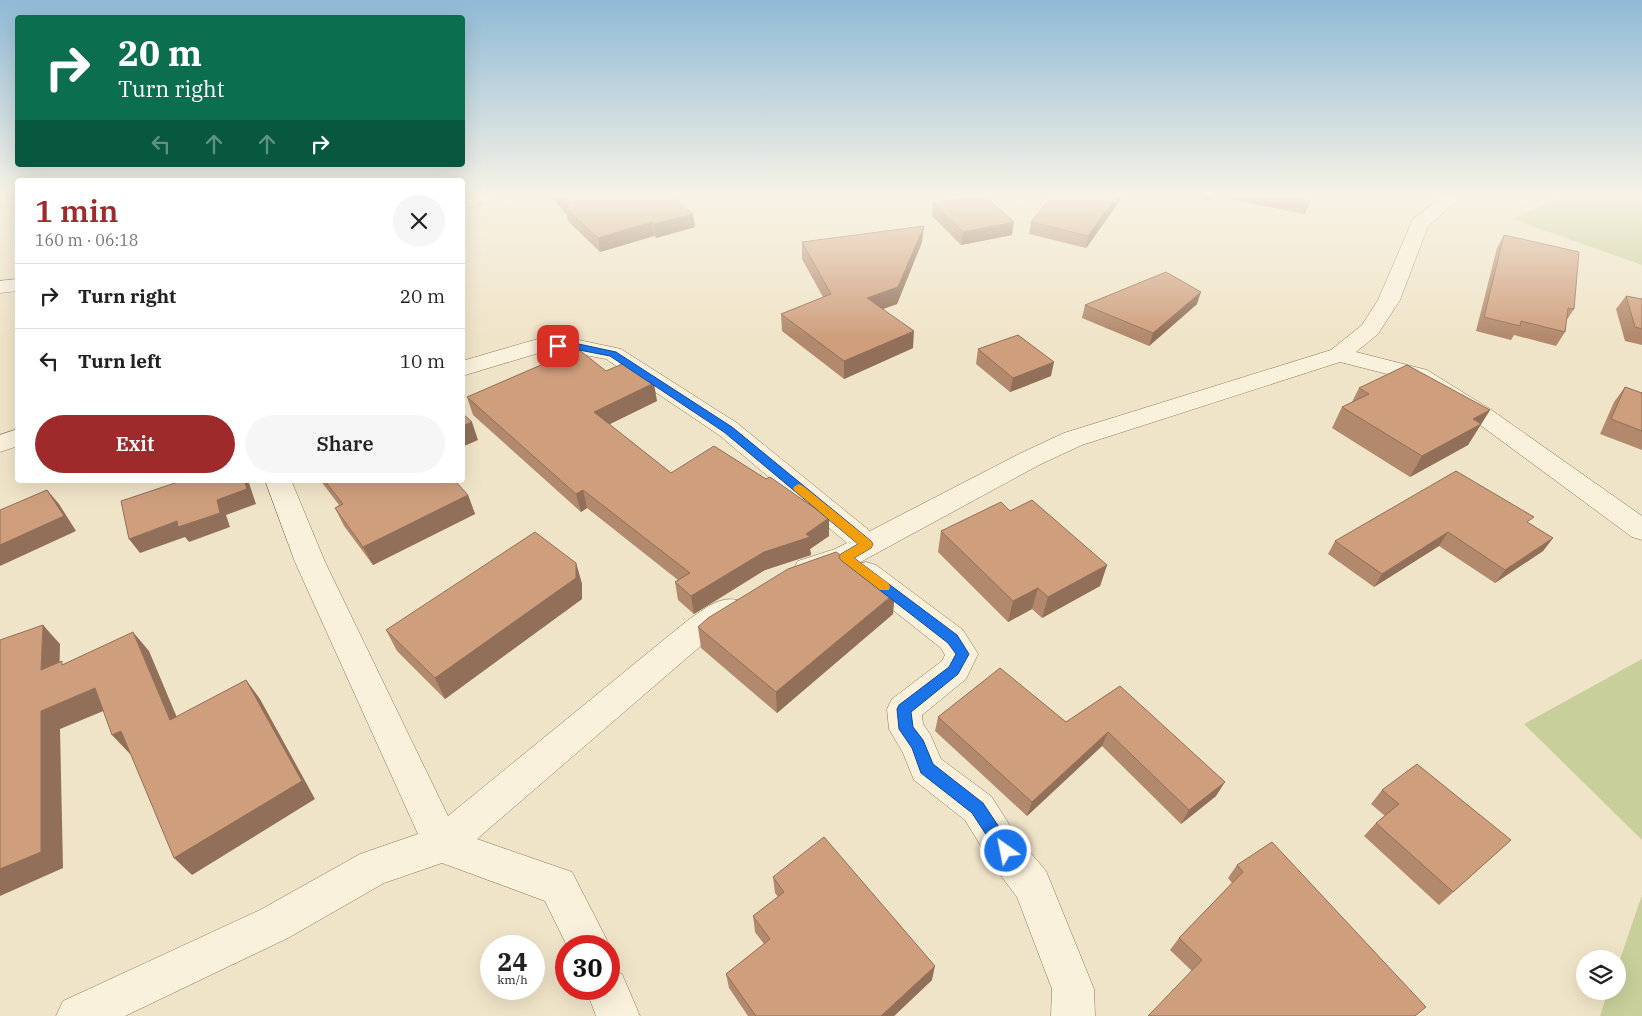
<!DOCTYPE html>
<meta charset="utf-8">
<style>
:root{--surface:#fff;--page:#f6f6f6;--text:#222;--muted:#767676;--line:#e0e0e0;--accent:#9e2a2b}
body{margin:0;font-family:"IBM Plex Serif",serif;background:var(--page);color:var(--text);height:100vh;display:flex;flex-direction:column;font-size:19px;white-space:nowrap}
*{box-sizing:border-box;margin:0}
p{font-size:16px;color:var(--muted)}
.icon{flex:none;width:28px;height:28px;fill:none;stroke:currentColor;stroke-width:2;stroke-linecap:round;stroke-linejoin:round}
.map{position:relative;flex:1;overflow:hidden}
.sheet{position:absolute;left:15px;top:178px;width:450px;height:305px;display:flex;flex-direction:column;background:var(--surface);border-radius:5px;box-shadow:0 5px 20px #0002}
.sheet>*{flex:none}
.top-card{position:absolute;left:15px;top:15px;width:450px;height:152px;border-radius:5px;box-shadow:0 5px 20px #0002;background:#0b6e4f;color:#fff;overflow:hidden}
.controls{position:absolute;left:1576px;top:950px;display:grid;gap:10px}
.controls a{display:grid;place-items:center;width:50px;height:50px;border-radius:50%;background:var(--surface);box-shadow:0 5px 20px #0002;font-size:25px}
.speed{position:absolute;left:480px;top:935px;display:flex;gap:10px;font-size:25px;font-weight:700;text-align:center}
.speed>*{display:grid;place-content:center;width:65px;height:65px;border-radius:50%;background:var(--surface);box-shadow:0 5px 20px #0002;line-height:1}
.speed small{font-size:12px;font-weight:400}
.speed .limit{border:8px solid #d22;background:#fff;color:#111}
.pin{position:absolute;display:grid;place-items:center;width:42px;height:42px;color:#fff;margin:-21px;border-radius:10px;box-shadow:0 2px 8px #0006}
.me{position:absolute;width:55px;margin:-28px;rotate:327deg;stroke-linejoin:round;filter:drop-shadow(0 0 4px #0008)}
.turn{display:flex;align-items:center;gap:18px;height:105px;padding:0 20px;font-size:22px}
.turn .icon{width:65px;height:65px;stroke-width:2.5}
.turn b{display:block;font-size:35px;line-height:42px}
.lanes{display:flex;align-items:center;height:48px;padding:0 20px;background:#0003;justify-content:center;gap:25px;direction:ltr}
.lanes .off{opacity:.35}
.round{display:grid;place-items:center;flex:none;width:52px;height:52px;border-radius:26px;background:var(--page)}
.summary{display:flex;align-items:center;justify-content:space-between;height:85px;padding:0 20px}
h1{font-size:30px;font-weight:600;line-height:38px;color:var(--accent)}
.button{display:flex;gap:10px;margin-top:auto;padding:10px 20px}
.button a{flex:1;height:58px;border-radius:30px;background:var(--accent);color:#fff;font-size:20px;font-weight:600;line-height:58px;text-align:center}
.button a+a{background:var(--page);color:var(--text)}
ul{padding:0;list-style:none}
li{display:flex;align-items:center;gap:15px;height:65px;padding:0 20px;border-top:1px solid var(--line)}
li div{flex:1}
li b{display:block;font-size:19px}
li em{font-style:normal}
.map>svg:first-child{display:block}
.green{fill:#c9cf9b}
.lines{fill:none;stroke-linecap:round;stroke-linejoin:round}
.minor-casing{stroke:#8d765c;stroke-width:1}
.minor{fill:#faf1dc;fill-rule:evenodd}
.wall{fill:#b2896c}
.shaded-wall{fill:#916f58}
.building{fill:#cf9f7d;stroke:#916f58}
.route{fill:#1a73e8;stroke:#114b97}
.slow{fill:#f59e0b}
</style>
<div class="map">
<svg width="1642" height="1016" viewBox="0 0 1642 1016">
<rect width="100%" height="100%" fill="#f0e4c8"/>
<g class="green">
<path d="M1564,195H1642V265L1512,219Z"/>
<path d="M1642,659V840L1524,724Z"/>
<path d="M1642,895V1016H1600L1608,991H1618V965Z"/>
</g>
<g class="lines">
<g class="minor-casing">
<g id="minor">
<path d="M472,195H498L495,199L462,210V199Z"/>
<path d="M1444,195H1464L1428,226L1400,300L1378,334L1356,352L1427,370L1490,409L1642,516V540L1632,537L1472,419L1411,380L1340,362L1082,445L1039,465L855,565L808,580L798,577L793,569L798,561L835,549L847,543L719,435L606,359L574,353L542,352L462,376V361L541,338L574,339L621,349L737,423L870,531L1021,453L1064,433L1331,350L1362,325L1378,300L1413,219Z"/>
<path d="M18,279V291L0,293V281Z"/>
<path d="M18,429V446L0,452V435Z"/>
<path d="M265,480H291L325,562L448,816L688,620C705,609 720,594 741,601L745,609L741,617L710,638L477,839L572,872L610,946L609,948V946H567L545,901L442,863L384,883L288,938L125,1016H56L63,1001L260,910L360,854L418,834L295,562Z"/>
<path d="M866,562L876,565L963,630L978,654L966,679L922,715L923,724L930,734L941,759L991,796L1018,838L1046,871L1094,989L1095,1016H1051L1052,989L1017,897L992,864L965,820L914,780L903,753L889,729L887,709L892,699L942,661L945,655L941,648L856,581L851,573L856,565Z"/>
<path d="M609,969L622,974L640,1016H596L586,989H609Z"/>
</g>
</g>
<use href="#minor" class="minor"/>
</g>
<g class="wall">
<path d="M551,195H672L693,214L695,227L656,238L654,236L600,252L568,221L567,215L551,197Z"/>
<path d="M1053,195H1124L1086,248L1029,234L1031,222Z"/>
<path d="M1185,195H1312L1305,214L1214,196L1211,201Z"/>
<path d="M933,203L1012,235L961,245L932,216Z"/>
<path d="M1504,235L1574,309L1566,321L1565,332L1556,346L1514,335L1511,340L1476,331L1497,248Z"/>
<path d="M802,242H922L897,304L883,309L913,348L844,379L782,331L781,314L823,297L802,259Z"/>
<path d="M1626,296L1642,299V345L1625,341L1616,309Z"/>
<path d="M1197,304L1149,346L1082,318L1085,305Z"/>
<path d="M978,349L1051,376L1010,392L976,364Z"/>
<path d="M606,371L657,401L609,424L671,473L829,536L810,549L811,555L765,570L694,614L678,600L675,582L678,580L587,508L581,512L473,415L467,397Z"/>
<path d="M1625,387L1642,393V450L1600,434L1614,402Z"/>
<path d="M1359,388L1490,410L1468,445L1410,477L1332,428L1342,407L1352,402Z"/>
<path d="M320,480H454L468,495L475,514L373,565L344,526L335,508L339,505Z"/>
<path d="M1010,511L1107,565L1100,586L1042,618L1032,609L1008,622L938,552L941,531Z"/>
<path d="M1529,523L1553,538L1543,551L1495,583L1439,546L1374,587L1328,554L1335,541Z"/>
<path d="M576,563L582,584V599L445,699L397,651L386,630Z"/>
<path d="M893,614L777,713L701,648L698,627Z"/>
<path d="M1120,686L1216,796L1181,824L1102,746L1027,816L935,731L938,717L1066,722Z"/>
<path d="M1382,790L1511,840L1439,905L1364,836L1376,823L1385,816L1371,804Z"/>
<path d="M1237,865L1415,1016L1192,971L1170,950L1179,938L1232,883L1228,878Z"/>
<path d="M773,877L932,980L894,1016H748L729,988L726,974L764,944L755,932L753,916L778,897L775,893Z"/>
</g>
<g class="shaded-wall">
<path d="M1118,195H1124L1086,248L1088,236Z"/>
<path d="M693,214L695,227L656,238L654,224Z"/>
<path d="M652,222L654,236L600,252L598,238Z"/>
<path d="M1014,222L1012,235L961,245L963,232Z"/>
<path d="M924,226L922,242L897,304L866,315L867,298Z"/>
<path d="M1201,292L1197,304L1149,346L1153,333Z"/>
<path d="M914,331L913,348L844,379V361Z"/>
<path d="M1054,362L1051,376L1010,392L1013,378Z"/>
<path d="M654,383L657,401L598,430L594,412Z"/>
<path d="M1490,410L1468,445L1410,477L1422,456L1473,419Z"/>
<path d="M472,422L478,440L462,447V426Z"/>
<path d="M244,480H248L256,504L226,515L230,527L189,542L185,537L140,553L129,539L177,521L217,500Z"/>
<path d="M47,490L59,504L76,531L0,566V545Z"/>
<path d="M583,490L587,508L581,512L576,494Z"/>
<path d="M468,495L475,514L373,565L363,547Z"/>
<path d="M829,518V536L810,549L811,555L765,570L694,614L691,596L764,552L806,534Z"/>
<path d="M1448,532L1439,546L1374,587L1382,574Z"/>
<path d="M1553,538L1543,551L1495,583L1505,570Z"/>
<path d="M576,563L582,584V599L445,699L435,678Z"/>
<path d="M1107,565L1100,586L1042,618L1048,597Z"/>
<path d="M1038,588L1032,609L1008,622L1013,601Z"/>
<path d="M895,593L893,614L777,713L776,692Z"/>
<path d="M43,625L60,644L59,688L41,670Z"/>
<path d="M133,632L149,651L186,739L170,720Z"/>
<path d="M246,680L260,699L315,799L192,875L174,858Z"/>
<path d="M95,688L113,707L60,729L63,868L0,896V869L41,711Z"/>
<path d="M121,731L139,749L130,754L112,735Z"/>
<path d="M1108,732L1102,746L1027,816L1032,802Z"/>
<path d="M1225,782L1216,796L1181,824L1189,810Z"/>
<path d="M935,966L932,980L894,1016H881Z"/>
</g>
<g class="building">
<path d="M558,195H672L693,214L654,224L652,222L598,238L565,208L569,207Z"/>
<path d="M1053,195H1118L1088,236L1031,222Z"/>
<path d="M1275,195H1312L1310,202Z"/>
<path d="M971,196L973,198L985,196L1014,222L963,232L933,203Z"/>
<path d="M924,226L898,287L867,298L914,331L844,361L781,314L831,294L802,242Z"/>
<path d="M1504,235L1579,252L1574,309L1568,308L1565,332L1521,321L1520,326L1484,317Z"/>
<path d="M1166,272L1201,292L1153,333L1085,305Z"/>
<path d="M1626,296L1642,299V329L1635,327Z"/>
<path d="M1018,335L1054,362L1013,378L978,349Z"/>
<path d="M578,349L606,371L627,362L654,383L594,412L671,473L714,446L766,479L770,477L829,518L806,534L810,537L764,552L691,596L675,582L690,573L583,490L576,494L467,397Z"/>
<path d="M1407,365L1490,410L1473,419L1481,424L1422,456L1342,407L1369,394L1359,388Z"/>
<path d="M1625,387L1642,393V431L1611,419Z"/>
<path d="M462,413L472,422L462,426Z"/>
<path d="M1456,471L1534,517L1527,522L1553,538L1505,570L1448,532L1382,574L1335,541Z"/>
<path d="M184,480H244L247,489L217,500L220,513L178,527L177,521L129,539L121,501Z"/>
<path d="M324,480H454L468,495L363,547L335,508L343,504Z"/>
<path d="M47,490L64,516L0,545V510Z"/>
<path d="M1032,500L1107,565L1048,597L1038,588L1013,601L941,531L1001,502L1010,511Z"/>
<path d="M535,532L576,563V578L435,678L386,630Z"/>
<path d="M836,552L895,593L776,692L698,627L708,618L788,569Z"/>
<path d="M43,625L41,670L62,661V665L133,632L170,720L246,680L302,781L174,858L121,731L112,735L95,688L41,711V852L0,869V640Z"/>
<path d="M1000,668L1066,722L1120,686L1225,782L1189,810L1108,732L1032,802L938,717Z"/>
<path d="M1417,764L1511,840L1453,892L1376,823L1399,804L1382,790Z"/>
<path d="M824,837L935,966L881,1016H756L726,974L770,939L753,916L784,892L773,877Z"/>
<path d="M1272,842L1426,1007L1415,1016H1148L1202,960L1179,938L1243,872L1237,865Z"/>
</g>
<linearGradient id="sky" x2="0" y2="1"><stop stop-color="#8fbad6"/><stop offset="0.58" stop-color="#f8f3e6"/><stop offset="1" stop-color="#f8f3e6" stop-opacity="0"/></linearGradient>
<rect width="1642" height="337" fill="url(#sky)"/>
<path class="route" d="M558,343H574L616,352L732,427L871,541L873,544L871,548L854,558L957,635L969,654L958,674L911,712L913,727L923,740L933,764L983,803L1011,845L1013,851L1011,856L1006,858L1000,856L972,813L921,773L912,748L899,729L897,709L899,705L949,667L956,654L948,643L841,560L839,557L841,554L858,544L724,432L610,356L574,349L554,347L553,346Z"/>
<path class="slow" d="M799,484L803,486L871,541L873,544L871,548L854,558L889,584L890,587L889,590H880L841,560L839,557L841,554L858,544L795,491L793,488L795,486Z"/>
</svg>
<div class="controls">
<a><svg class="icon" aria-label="layers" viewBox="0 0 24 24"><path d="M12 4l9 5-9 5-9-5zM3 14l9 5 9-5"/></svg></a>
</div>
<div class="speed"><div>24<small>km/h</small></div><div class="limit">30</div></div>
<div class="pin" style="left:558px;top:346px;background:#d93025"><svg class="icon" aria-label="arrive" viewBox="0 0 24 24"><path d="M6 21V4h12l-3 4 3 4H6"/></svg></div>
<svg class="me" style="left:1006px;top:851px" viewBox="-20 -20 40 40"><circle r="17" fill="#1a73e8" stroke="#fff" stroke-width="3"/><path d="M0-11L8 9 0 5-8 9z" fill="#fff"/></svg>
<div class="top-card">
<div class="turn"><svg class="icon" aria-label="right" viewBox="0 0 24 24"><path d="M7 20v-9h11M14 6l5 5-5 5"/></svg><div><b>20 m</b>Turn right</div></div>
<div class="lanes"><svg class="icon off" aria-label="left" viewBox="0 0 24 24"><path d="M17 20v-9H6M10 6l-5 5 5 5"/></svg><svg class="icon off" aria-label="ahead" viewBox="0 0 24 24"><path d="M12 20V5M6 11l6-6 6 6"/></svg><svg class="icon off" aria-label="ahead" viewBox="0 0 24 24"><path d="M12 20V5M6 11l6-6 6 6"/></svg><svg class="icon" aria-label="right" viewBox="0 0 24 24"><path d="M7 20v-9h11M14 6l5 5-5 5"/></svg></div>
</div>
<section class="sheet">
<div class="summary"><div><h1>1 min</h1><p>160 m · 06:18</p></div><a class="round"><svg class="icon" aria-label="close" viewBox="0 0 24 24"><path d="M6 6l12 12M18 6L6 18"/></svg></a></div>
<ul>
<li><svg class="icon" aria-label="right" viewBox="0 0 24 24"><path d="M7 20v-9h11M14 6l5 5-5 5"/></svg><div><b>Turn right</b></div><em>20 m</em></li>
<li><svg class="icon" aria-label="left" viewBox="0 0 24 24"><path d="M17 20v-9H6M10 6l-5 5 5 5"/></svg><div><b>Turn left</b></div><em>10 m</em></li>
</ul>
<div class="button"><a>Exit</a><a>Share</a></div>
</section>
</div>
